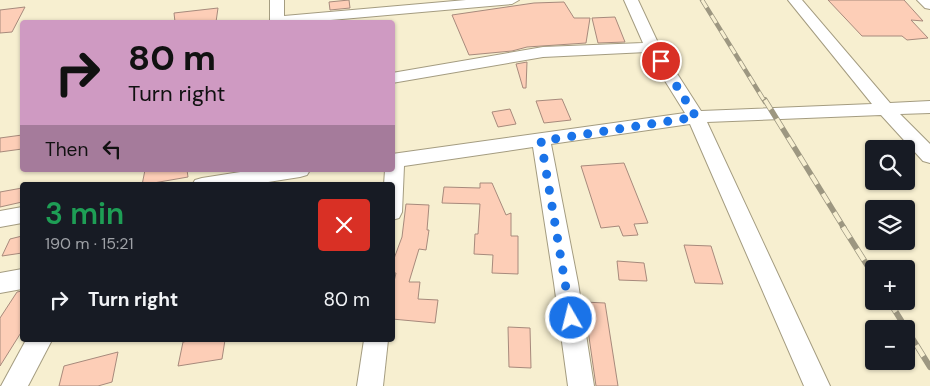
<!DOCTYPE html>
<meta charset="utf-8">
<style>
:root{--surface:#171b24;--page:#242831;--text:#f1f3f6;--muted:#9ea1a6}
body{margin:0;font-family:"DM Sans",sans-serif;background:var(--page);color:var(--text);height:100vh;display:flex;flex-direction:column;font-size:19px;white-space:nowrap}
*{box-sizing:border-box;margin:0}
p{font-size:16px;color:var(--muted)}
.icon{flex:none;width:28px;height:28px;fill:none;stroke:currentColor;stroke-width:2;stroke-linecap:round;stroke-linejoin:round}
.map{position:relative;flex:1;overflow:hidden}
.sheet{position:absolute;left:20px;top:182px;width:375px;height:160px;display:flex;flex-direction:column;background:var(--surface);border-radius:5px;box-shadow:0 1px 4px #0004}
.sheet>*{flex:none}
.banner{position:absolute;left:20px;top:20px;width:375px;height:152px;border-radius:5px;box-shadow:0 1px 4px #0004;background:#cf9ac2;color:#111;overflow:hidden}
.tools{position:absolute;left:865px;top:140px;display:grid;gap:10px}
.tools a{display:grid;place-items:center;width:50px;height:50px;border-radius:5px;background:var(--surface);box-shadow:0 1px 4px #0004;font-size:25px}
.pin{position:absolute;display:grid;place-items:center;width:42px;height:42px;color:#fff;margin:-21px;border:2px solid #fff;border-radius:50%;box-shadow:0 1px 5px #0007}
.me{position:absolute;width:55px;margin:-28px;rotate:352deg;stroke-linejoin:round;filter:drop-shadow(0 0 4px #0008)}
.turn{display:flex;align-items:center;gap:18px;height:105px;padding:0 25px;font-size:22px}
.turn .icon{width:65px;height:65px;stroke-width:2.5}
.turn b{display:block;font-size:35px;line-height:42px}
.then{display:flex;align-items:center;height:48px;padding:0 25px;background:#0003;gap:10px;font-size:19px}
.round{display:grid;place-items:center;flex:none;width:52px;height:52px;border-radius:5px;background:var(--page)}
.overview{display:flex;align-items:center;justify-content:space-between;height:85px;padding:0 25px}
h1{font-size:30px;font-weight:600;line-height:38px;color:#1e9e55}
ul{padding:0;list-style:none}
li{display:flex;align-items:center;gap:15px;height:65px;padding:0 25px}
li div{flex:1}
li b{display:block;font-size:19px}
li em{font-style:normal}
.map>svg:first-child{display:block}
.building{fill:#fdceb7;stroke:#a78a7c}
.lines{fill:none;stroke-linecap:round;stroke-linejoin:round}
.minor-casing{stroke:#a49c80;stroke-width:2}
.minor{fill:#fff;fill-rule:evenodd}
.rail-far2-casing{stroke:#9d9781;stroke-width:4.5}
.rail-far1-casing{stroke:#9d9781;stroke-width:5.5}
.rail-casing{stroke:#9d9781;stroke-width:6}
.rail-far2{stroke:#f7efd0;stroke-width:3;stroke-dasharray:9;stroke-linecap:butt}
.rail-far1{stroke:#f7efd0;stroke-width:4;stroke-dasharray:11;stroke-linecap:butt}
.rail{stroke:#f7efd0;stroke-width:4.5;stroke-dasharray:13;stroke-linecap:butt}
.route{stroke:#1a73e8;stroke-width:9;stroke-dasharray:0 16.2}
</style>
<div class="map">
<svg width="930" height="386" viewBox="0 0 930 386">
<rect width="100%" height="100%" fill="#f7efd0"/>
<g class="building">
<path d="M349,0L350,8L330,10L329,2Z"/>
<path d="M828,0H904L923,21L911,20L928,38L907,40L902,36H862Z"/>
<path d="M564,2L574,18H590L586,43L527,47L512,51L469,55L452,15L534,3Z"/>
<path d="M25,7L12,32L0,33V10Z"/>
<path d="M218,8L216,22H175L174,13Z"/>
<path d="M615,17L625,42L598,43L592,18Z"/>
<path d="M527,62L526,88H523L516,64Z"/>
<path d="M562,99L571,120L544,123L536,101Z"/>
<path d="M510,109L516,124L498,127L492,112Z"/>
<path d="M22,135V149L0,152V138Z"/>
<path d="M624,163L648,223L634,224L638,235L623,236L619,226L601,228L581,166Z"/>
<path d="M145,170H187L188,177L142,185Z"/>
<path d="M480,183H492L506,215L511,213V236H518V274L492,273L493,255L474,254L475,234H478L480,204L442,203L444,187L480,188Z"/>
<path d="M22,188V202L0,207V192Z"/>
<path d="M406,204L429,205L427,230H429L426,250L419,249L409,282H420L418,299L438,300L435,323L392,319V290L396,273H392V264L402,237Z"/>
<path d="M22,236V253L2,256L10,239Z"/>
<path d="M684,245L711,246L723,284L695,283Z"/>
<path d="M617,261L644,263L647,281L619,280Z"/>
<path d="M22,291V331L0,366V318L17,292Z"/>
<path d="M584,302L605,303L618,386H596Z"/>
<path d="M508,327L530,328L531,368L509,367Z"/>
<path d="M194,340H225L222,359L178,366L183,342Z"/>
<path d="M118,352L112,382L98,386H59L64,366Z"/>
</g>
<g class="lines">
<g class="minor-casing">
<g id="minor">
<path d="M270,0H284V16L466,0H519L512,4L308,22H270Z"/>
<path d="M624,0H638L660,47L701,111L872,104L788,0H802L890,103L930,101V113L900,114L930,144V163L923,161L881,115L707,122L830,386H804L690,124L551,144L578,283L594,386H568L554,283L533,147L404,166L402,212L399,218L392,220V185H384L385,170H392V154L685,113L647,52L543,57L392,83V73L543,47L643,43Z"/>
<path d="M917,0H930V9L925,8Z"/>
<path d="M253,170H310L307,175L300,177L249,185H192L195,180L202,178Z"/>
<path d="M22,207V223L0,227V211Z"/>
<path d="M22,269V289L0,293V273Z"/>
<path d="M26,340H52L28,386H1Z"/>
<path d="M364,340H388L383,386H357Z"/>
</g>
</g>
<use href="#minor" class="minor"/>
<g class="rail-far2-casing">
<path id="rail-far2" d="M702,0L765,102"/>
</g>
<g class="rail-far1-casing">
<path id="rail-far1" d="M765,100L844,228"/>
</g>
<g class="rail-casing">
<g id="rail">
<path d="M843,227L874,276"/>
<path d="M889,301L930,367"/>
</g>
</g>
<use href="#rail-far2" class="rail-far2"/>
<use href="#rail-far1" class="rail-far1"/>
<use href="#rail" class="rail"/>
</g>
<g class="lines">
<path class="route" d="M571,318L541,141L696,117L661,61"/>
</g>
</svg>
<div class="tools">
<a><svg class="icon" aria-label="search" viewBox="0 0 24 24"><circle cx="10" cy="10" r="6"/><path d="M15 15l6 6"/></svg></a>
<a><svg class="icon" aria-label="layers" viewBox="0 0 24 24"><path d="M12 4l9 5-9 5-9-5zM3 14l9 5 9-5"/></svg></a>
<a>+</a>
<a>−</a>
</div>
<div class="pin" style="left:661px;top:61px;background:#d93025"><svg class="icon" aria-label="arrive" viewBox="0 0 24 24"><path d="M6 21V4h12l-3 4 3 4H6"/></svg></div>
<svg class="me" style="left:571px;top:318px" viewBox="-20 -20 40 40"><circle r="17" fill="#1a73e8" stroke="#fff" stroke-width="3"/><path d="M0-11L8 9 0 5-8 9z" fill="#fff"/></svg>
<div class="banner">
<div class="turn"><svg class="icon" aria-label="right" viewBox="0 0 24 24"><path d="M7 20v-9h11M14 6l5 5-5 5"/></svg><div><b>80 m</b>Turn right</div></div>
<div class="then">Then<svg class="icon" aria-label="left" viewBox="0 0 24 24"><path d="M17 20v-9H6M10 6l-5 5 5 5"/></svg></div>
</div>
<section class="sheet">
<div class="overview"><div><h1>3 min</h1><p>190 m · 15:21</p></div><a class="round" style="background:#d93025;color:#fff"><svg class="icon" aria-label="close" viewBox="0 0 24 24"><path d="M6 6l12 12M18 6L6 18"/></svg></a></div>
<ul>
<li><svg class="icon" aria-label="right" viewBox="0 0 24 24"><path d="M7 20v-9h11M14 6l5 5-5 5"/></svg><div><b>Turn right</b></div><em>80 m</em></li>
</ul>
</section>
</div>
